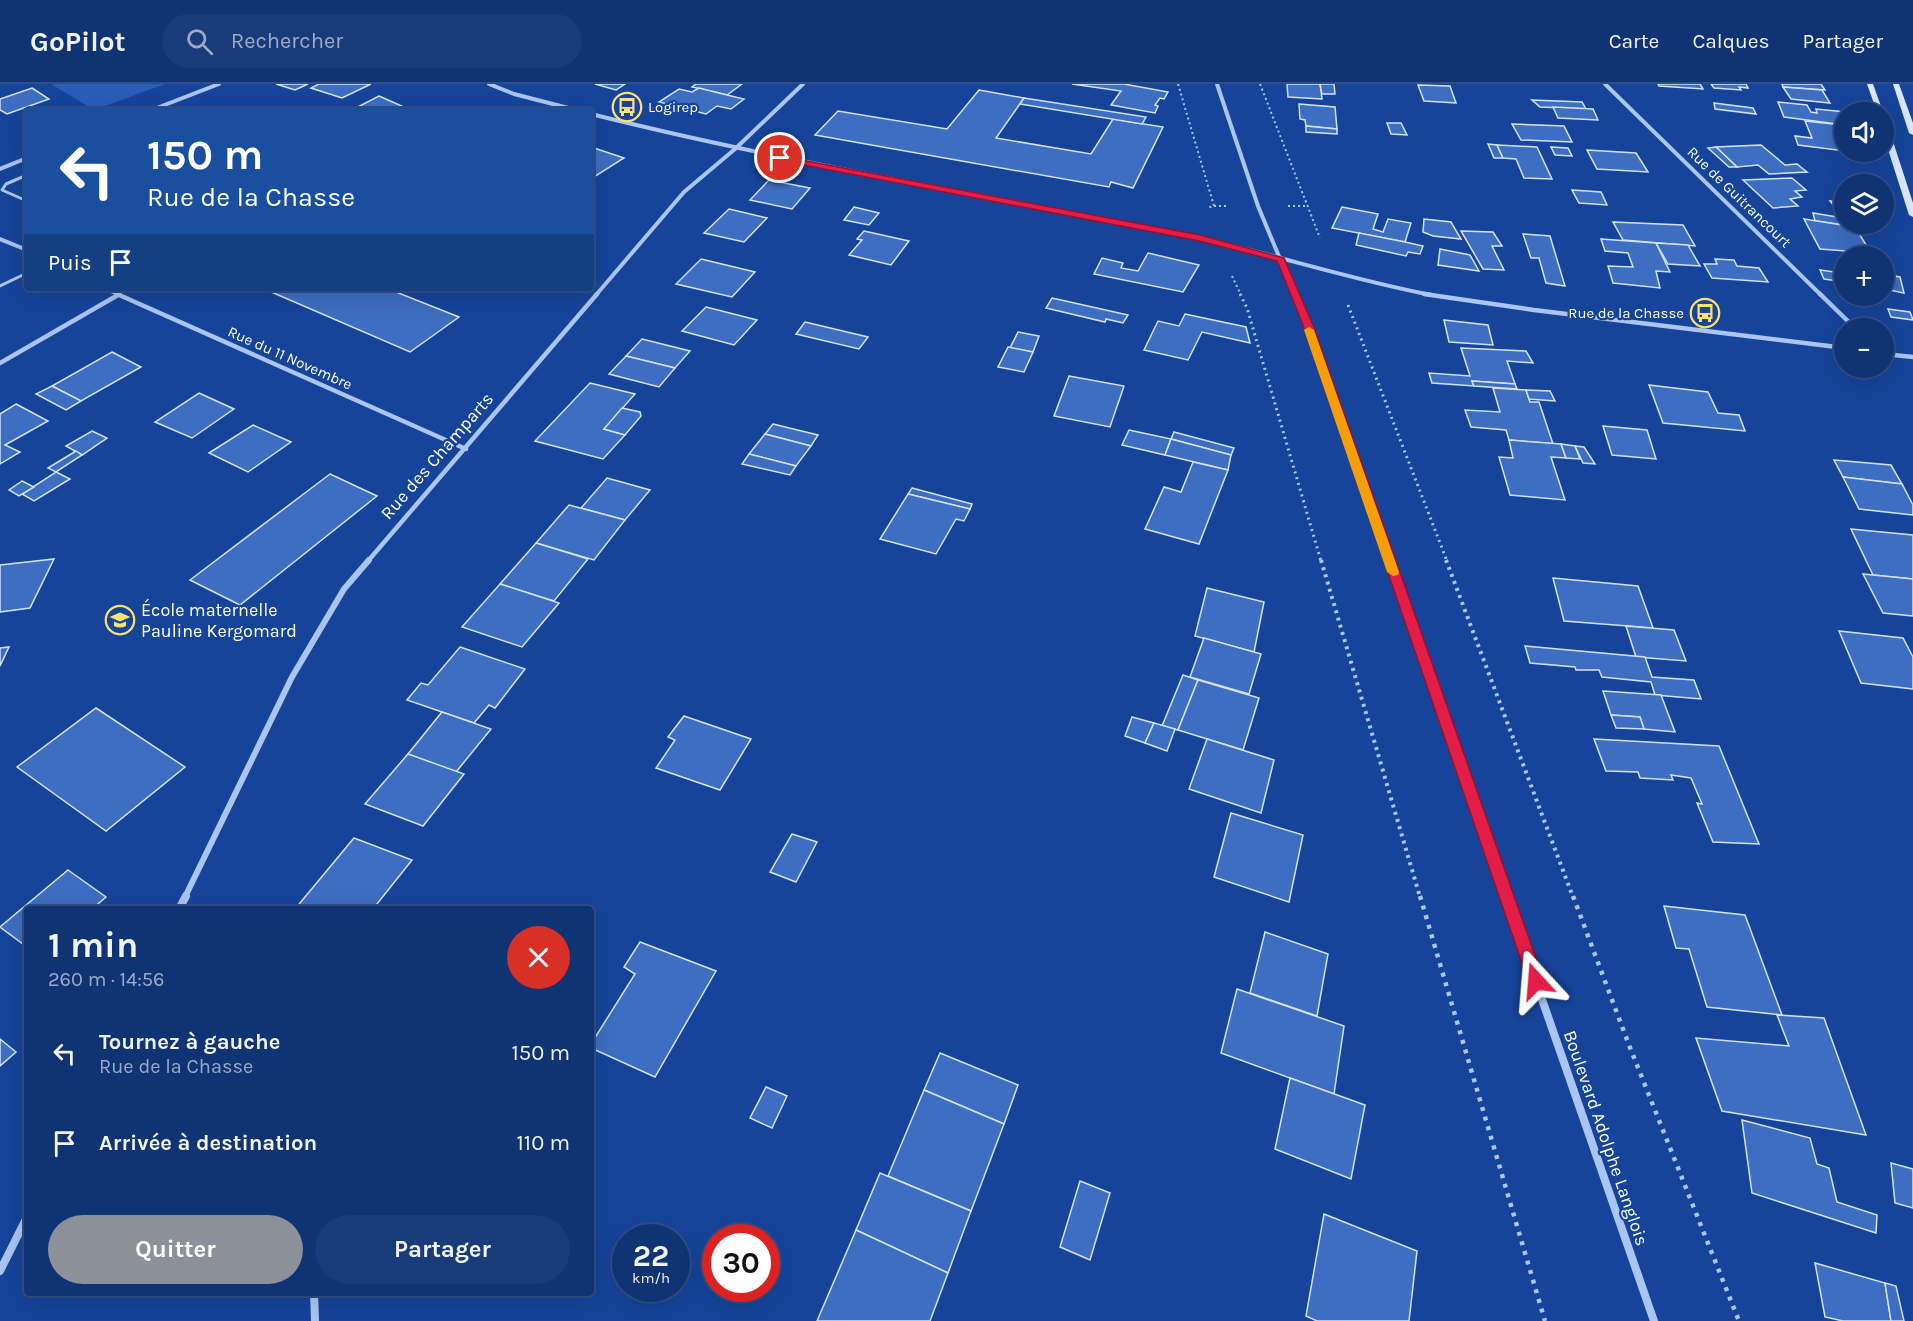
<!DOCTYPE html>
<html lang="fr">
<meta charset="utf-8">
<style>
:root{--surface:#103374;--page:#193b79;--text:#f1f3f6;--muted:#9caac5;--line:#304e86;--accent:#8c9099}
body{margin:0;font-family:Karla,sans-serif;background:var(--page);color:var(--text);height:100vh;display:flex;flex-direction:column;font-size:22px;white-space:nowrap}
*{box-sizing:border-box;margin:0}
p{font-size:20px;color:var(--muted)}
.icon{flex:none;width:33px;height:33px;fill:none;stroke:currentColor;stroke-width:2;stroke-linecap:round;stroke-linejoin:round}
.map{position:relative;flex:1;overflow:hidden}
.details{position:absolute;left:24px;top:822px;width:570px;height:390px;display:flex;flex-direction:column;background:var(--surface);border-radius:6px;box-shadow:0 6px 24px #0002,0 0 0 2px var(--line)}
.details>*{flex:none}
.guide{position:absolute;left:24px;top:24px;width:570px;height:183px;border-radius:6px;box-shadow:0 6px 24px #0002,0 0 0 2px var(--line);background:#1a4fa0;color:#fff;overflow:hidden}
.buttons{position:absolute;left:1834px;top:18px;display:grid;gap:12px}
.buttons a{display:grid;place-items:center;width:60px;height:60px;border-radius:50%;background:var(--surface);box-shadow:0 6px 24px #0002,0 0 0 2px var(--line);font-size:30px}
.speed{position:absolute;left:612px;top:1140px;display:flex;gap:12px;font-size:30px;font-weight:700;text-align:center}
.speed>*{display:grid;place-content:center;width:78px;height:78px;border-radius:50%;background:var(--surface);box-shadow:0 6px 24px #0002,0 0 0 2px var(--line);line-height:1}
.speed small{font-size:15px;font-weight:400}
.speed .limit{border:9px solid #d22;background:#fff;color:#111}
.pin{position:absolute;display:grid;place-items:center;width:51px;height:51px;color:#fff;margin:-26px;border:3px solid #fff;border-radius:50%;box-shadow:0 2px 6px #0007}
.me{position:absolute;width:66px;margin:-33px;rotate:341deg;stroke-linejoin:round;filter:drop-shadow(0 0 4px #0008)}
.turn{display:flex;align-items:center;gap:21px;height:126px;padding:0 24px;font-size:27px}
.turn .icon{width:78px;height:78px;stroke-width:2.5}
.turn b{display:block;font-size:42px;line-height:51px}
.then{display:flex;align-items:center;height:57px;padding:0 24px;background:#0003;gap:12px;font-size:22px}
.round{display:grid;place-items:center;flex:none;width:63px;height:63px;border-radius:32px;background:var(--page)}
.summary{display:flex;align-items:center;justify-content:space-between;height:102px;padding:0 24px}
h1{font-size:36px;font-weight:700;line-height:45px}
.action{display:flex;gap:12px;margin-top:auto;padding:12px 24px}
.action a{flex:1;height:69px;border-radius:36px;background:var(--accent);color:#fff;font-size:24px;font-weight:700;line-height:69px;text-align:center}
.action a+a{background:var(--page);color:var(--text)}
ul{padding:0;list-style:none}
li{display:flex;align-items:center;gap:18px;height:90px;padding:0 24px}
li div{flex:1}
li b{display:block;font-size:22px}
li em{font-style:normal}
header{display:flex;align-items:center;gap:36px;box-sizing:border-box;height:84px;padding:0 30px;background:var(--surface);border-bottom:2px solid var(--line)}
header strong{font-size:28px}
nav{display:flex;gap:33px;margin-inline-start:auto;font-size:21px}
.search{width:420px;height:54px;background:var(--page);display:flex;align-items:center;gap:15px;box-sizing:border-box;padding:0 21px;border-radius:33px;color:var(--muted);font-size:22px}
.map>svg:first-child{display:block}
.green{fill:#295db8}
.building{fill:#3e6ec1;stroke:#d2e2fd;stroke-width:1.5}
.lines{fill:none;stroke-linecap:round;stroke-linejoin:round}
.path-far3{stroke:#aac5f2;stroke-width:2;stroke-dasharray:2 3;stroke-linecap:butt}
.path-far2{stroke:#aac5f2;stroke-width:3;stroke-dasharray:2 4;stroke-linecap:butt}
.path-far1{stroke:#aac5f2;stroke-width:4;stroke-dasharray:3 4.5;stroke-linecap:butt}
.path{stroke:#aac5f2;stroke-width:4.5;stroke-dasharray:4 6;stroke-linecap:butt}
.lane{stroke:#aac5f2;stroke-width:3}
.street-far3{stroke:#aac5f2;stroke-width:4}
.street-far2{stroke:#aac5f2;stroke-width:4.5}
.street-far1{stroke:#aac5f2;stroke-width:6}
.street{stroke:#aac5f2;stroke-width:8}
.secondary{fill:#d9e6fc;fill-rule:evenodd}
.route{fill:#e11d48;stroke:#92132f;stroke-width:1.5}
.slow{fill:#f59e0b}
.labels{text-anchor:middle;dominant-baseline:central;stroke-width:4.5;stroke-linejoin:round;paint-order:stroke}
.far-poi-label{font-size:15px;fill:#fff;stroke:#16449a;text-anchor:start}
.far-street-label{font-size:15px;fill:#fff;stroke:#16449a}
.street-label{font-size:18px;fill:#fff;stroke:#16449a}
.poi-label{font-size:18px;fill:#fff;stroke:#16449a;text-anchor:start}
</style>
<header>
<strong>GoPilot</strong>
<div class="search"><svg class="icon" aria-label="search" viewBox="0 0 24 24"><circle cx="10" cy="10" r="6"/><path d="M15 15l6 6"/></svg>Rechercher</div>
<nav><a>Carte</a><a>Calques</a><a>Partager</a></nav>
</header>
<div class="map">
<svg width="1913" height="1237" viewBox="0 0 1913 1237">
<rect width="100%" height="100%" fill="#16449a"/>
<path class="green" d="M51,0H165L94,26Z"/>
<g class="building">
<path d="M276,0H308L295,6Z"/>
<path d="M319,0H371L342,14L311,4Z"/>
<path d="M595,0H625L616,6Z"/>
<path d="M696,0H742L727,11L692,3Z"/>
<path d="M1072,0H1124L1168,8L1164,15L1160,14L1155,21L1158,22L1155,29L1111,21L1121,7Z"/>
<path d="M1287,0H1320L1322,15L1288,13Z"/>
<path d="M1320,0H1334L1335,10H1322Z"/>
<path d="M1658,0H1700L1703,5L1659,2Z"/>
<path d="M1711,0H1746L1748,4L1739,3L1741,6L1714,4Z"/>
<path d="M1782,0H1821L1825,6L1783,3Z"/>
<path d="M1418,1L1450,2L1456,19L1424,17Z"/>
<path d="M1783,3L1822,6L1830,19L1791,15Z"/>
<path d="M32,4L49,15L7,30L0,26V15Z"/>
<path d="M699,4L727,11L744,15L731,25L717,22L706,30L659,18L679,5L692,8Z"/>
<path d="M979,6L1024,14L996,54L1091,70L1113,35L1163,43L1133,104L1111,98L1109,103L815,51L838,27L947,45Z"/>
<path d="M379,12L404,23L396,27H350Z"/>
<path d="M1024,14L1146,33L1142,40L1020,20Z"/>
<path d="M1532,16L1582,18L1586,25L1540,23Z"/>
<path d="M1778,18L1807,21L1811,28L1817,29L1816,25L1846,28L1845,41L1784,33Z"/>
<path d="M1714,19L1753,24L1756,30L1715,25Z"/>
<path d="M1299,20L1335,23L1337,45L1306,42L1305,36L1300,35Z"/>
<path d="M1553,23L1593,25L1598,36L1558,34Z"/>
<path d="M1805,37L1842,41L1845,48V67L1798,61L1795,52L1812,54Z"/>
<path d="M1387,39H1401L1407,51L1391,50Z"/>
<path d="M1512,40L1564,42L1572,58L1521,56Z"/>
<path d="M1306,42L1337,45V50L1306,48Z"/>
<path d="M1488,60L1497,61L1503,74H1494Z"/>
<path d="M1497,61L1537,63L1552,95L1524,94L1516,75L1503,74Z"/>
<path d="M1761,61L1785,81L1797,80L1807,88L1769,90L1758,81L1737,83L1716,63Z"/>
<path d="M591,63L624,74L591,95Z"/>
<path d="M1551,63L1568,64L1572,72L1555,71Z"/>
<path d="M1716,63L1737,83H1729L1708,64Z"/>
<path d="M1587,66L1636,69L1648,88L1597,85Z"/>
<path d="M1792,94L1806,106L1795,107L1802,113L1790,115L1798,122L1773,124L1743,96Z"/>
<path d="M769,96L810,104L792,125L750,116Z"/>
<path d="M1572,106L1601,108L1607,121L1579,119Z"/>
<path d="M1830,117L1842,118L1845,123V140H1856L1859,143L1815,137L1813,129L1843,134Z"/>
<path d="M854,123L879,129L869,141L844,136Z"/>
<path d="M1342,123L1378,130L1373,145L1383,148L1388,135L1411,139L1405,158L1332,144Z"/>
<path d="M729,125L767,134L744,158L704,149Z"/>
<path d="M1424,135L1451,138L1461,155L1433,152L1423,148Z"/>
<path d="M1804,135L1855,143L1871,169L1820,165Z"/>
<path d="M1613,138L1683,141L1695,162L1623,156Z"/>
<path d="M864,147L909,157L891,181L849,171L862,156L857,155Z"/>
<path d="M1461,147L1493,148L1502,162H1492L1504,186L1483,185Z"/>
<path d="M1359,149L1405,158L1423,162L1420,170L1408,168L1406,172L1356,161Z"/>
<path d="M1523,150L1550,152L1565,202L1546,199L1539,174H1531Z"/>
<path d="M1601,155L1656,159L1670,188L1656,187L1660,204L1613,199L1608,182L1633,183L1628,169L1605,167Z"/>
<path d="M1656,159L1688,161L1700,182L1668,180Z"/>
<path d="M1440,165L1470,171L1479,187L1438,181Z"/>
<path d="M1148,169L1199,181L1183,208L1094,190L1102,174L1123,179L1121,184L1138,187Z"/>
<path d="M701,175L755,188L732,213L676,200Z"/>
<path d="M1715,175L1734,176L1737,182L1759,184L1768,198L1712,194L1704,180H1717Z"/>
<path d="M1841,185L1845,186V198L1824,195L1820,186L1841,189Z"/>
<path d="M1884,190L1900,193L1904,209L1884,205Z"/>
<path d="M262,204H386L459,233L410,268Z"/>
<path d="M1052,214L1128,231L1123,239L1106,235L1105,238L1046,224Z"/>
<path d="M706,223L757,236L734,261L682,247Z"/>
<path d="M1888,225L1910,228L1913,236L1891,233Z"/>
<path d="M1185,230L1246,243L1250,259L1202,248L1188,276L1144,266L1158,237L1179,242Z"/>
<path d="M1444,236L1488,241L1493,261L1449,258Z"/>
<path d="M805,238L868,253L859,265L796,250Z"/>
<path d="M1018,248L1039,252L1033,268L1010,264Z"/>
<path d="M642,255L690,267L675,284L626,272Z"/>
<path d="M1008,263L1033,268L1024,288L998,283Z"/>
<path d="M1461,264L1526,267L1533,279L1507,277L1515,300L1472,297L1474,302L1432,299L1429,289L1470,292Z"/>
<path d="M112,268L141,283L81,317L52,302Z"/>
<path d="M626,272L675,284L659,303L609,290Z"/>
<path d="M1069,292L1124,302L1110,343L1054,332Z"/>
<path d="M1472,297L1515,300L1517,305L1474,302Z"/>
<path d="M590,299L635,310L604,345L625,351L603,375L535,357Z"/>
<path d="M1649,301L1708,308L1718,329L1739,331L1745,347L1663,339Z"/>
<path d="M52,302L81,317L66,326L36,310Z"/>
<path d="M1493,304L1526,306L1530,318H1539L1553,360L1509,356L1506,346L1471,343L1465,326L1500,328Z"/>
<path d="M1526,306L1550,307L1555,317L1529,315Z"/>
<path d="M199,309L234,325L192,354L155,338Z"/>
<path d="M16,320L48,337L5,361L20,368L0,380V330Z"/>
<path d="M622,324L640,328L641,332L625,351L604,345Z"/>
<path d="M773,340L818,351L811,362L765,350Z"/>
<path d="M253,341L291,358L248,388L209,369Z"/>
<path d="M1603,342L1647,346L1656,375L1612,371Z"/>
<path d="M1129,346L1171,355L1165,371L1122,361Z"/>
<path d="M92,347L107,354L82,371L66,362Z"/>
<path d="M1174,348L1234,364L1231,371L1171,355Z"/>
<path d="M765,350L811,362L796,382L749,370Z"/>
<path d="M1171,355L1231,371L1228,386L1165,371Z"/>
<path d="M1509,356L1561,360L1566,374L1551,373L1565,416L1510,411L1499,373L1513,374Z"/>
<path d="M1561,360L1575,362L1580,375L1566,374Z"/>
<path d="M1575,362L1584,363L1595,380L1583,379Z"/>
<path d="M76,367L82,371L56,388L48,384Z"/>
<path d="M749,370L796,382L790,391L742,380Z"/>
<path d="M1834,376L1891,381L1902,400L1843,393Z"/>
<path d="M1193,378L1228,386L1199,460L1145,445L1164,403L1181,408Z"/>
<path d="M56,388L70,395L34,417L22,410Z"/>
<path d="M330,390L377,412L240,521L190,496Z"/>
<path d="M1843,393L1902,400L1913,421V431L1859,425Z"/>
<path d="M607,394L650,406L625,436L581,424Z"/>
<path d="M22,397L34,403L19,412L9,406Z"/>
<path d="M912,404L972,420L970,425L908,410Z"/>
<path d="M908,410L970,425L964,437L956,435L936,470L880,455Z"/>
<path d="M569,421L625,436L594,476L536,459Z"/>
<path d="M1851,445L1913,451V495L1873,491Z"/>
<path d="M536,459L588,475L554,517L500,500Z"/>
<path d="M54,475L30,524L0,528V481Z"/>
<path d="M1863,490L1913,495V532L1883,529Z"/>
<path d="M1553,494L1638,502L1653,544L1564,537Z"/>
<path d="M500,500L559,519L522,563L462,543Z"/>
<path d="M1207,504L1264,518L1254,568L1195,552Z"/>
<path d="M1626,542L1674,546L1686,577L1636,573Z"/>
<path d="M1839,547L1903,554L1913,573V605L1861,599Z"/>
<path d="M1204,554L1261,570L1249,610L1190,593Z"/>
<path d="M1525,562L1645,573L1652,593L1694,596L1701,615L1655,611L1651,598L1602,593L1599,586H1576L1575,583L1530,579Z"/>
<path d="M9,563L0,582V564Z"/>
<path d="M460,563L525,585L495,624L489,621L474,639L407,616L421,599L428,601Z"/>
<path d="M1183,591L1198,596L1178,646L1162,642Z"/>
<path d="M1198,596L1259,614L1243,666L1178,646Z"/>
<path d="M1603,607L1661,611L1675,648L1644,645L1640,633L1611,631Z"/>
<path d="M96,624L185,683L106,747L17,683Z"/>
<path d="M442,628L491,645L456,688L408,670Z"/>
<path d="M1611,631L1640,633L1644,645L1616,644Z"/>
<path d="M684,632L751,655L720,706L656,684L675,656L668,653Z"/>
<path d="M1132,633L1154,639L1145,659L1125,652Z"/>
<path d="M1154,639L1175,645L1167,667L1145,659Z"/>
<path d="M1207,655L1274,676L1261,729L1189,705Z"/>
<path d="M1594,655L1719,662L1759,760L1713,758L1697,719L1702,720L1691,694L1671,691L1673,696L1640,694L1638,688L1606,687Z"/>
<path d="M408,670L464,690L423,742L365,720Z"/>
<path d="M1231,729L1303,751L1289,818L1214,793Z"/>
<path d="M792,750L817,758L796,798L770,788Z"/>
<path d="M354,754L412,776L373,825H295Z"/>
<path d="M68,786L106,813L92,825H27V863L0,843Z"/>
<path d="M1664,822L1745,831L1782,931L1707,923L1689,865L1676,864Z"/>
<path d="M1265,848L1328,870L1317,932L1250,909Z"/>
<path d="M640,858L716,887L655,993L591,964V960L635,890L624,883Z"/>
<path d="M1237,905L1344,942L1334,1010L1221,969Z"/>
<path d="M1777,931L1824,934L1866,1051L1722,1027L1696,954L1789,962Z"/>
<path d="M0,955L16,968L0,982Z"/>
<path d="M940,969L1018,1001L1004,1040L924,1006Z"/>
<path d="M1290,994L1365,1021L1351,1095L1275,1065Z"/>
<path d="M766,1003L787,1012L772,1044L750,1034Z"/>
<path d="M924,1006L1004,1040L971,1127L888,1092Z"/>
<path d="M1742,1036L1810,1054L1817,1080L1829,1084L1837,1118L1877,1131L1876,1149L1752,1109Z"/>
<path d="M1891,1079L1913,1085V1124L1895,1119Z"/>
<path d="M880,1089L971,1127L948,1189L856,1146Z"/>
<path d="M1080,1097L1110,1109L1090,1176L1060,1163Z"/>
<path d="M1324,1130L1417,1167L1409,1237H1317L1306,1232Z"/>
<path d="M856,1146L948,1189L930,1237H817Z"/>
<path d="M1815,1179L1885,1199L1891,1237H1843L1825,1233Z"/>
<path d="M1885,1199L1896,1202L1904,1237H1891Z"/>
</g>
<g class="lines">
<g class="path-far3">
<path d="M1178,0L1214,122L1207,124"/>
<path d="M1260,0L1320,154"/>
<path d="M1214,122H1229"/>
<path d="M1288,122H1308"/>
<path d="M1232,192L1241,211"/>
</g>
<g class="path-far2">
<path d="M1240,210L1247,224L1321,477"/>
<path d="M1348,221L1447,477"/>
</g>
<g class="path-far1">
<path d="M1321,476L1420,813"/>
<path d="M1446,476L1573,813"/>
</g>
<g class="path">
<path d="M1420,812L1545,1237"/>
<path d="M1573,812L1629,961L1739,1237"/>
</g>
<g class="lane">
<path d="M27,91L6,100L2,106L27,117"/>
<path d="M0,202L27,189"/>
</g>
<g class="street-far3">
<path d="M489,0L514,10L580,27"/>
<path d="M1217,0L1258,122L1295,211"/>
<path d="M1605,0L1821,211"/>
<path d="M149,27L219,0"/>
<path d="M591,30C791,80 993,112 1195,153C1274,170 1352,196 1432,211"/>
<path d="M0,85L27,74"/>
<path d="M0,155L27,166"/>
<path d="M104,204L120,211"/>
<path d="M596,211L684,108L735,65L803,0"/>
</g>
<g class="street-far2">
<path d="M117,210L466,365"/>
<path d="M1295,210L1308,241L1390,477"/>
<path d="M1424,210L1534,226L1845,264"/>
<path d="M1820,210L1855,244"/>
<path d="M1884,270L1913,273"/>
<path d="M0,279L118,211"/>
<path d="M368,477L597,210"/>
</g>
<g class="street-far1">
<path d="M1389,476L1507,813"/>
<path d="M185,813L292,593L344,505L369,476"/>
</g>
<g class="street">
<path d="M1506,812L1654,1237"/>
<path d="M179,825L186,812"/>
<path d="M0,1187L27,1133"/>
<path d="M314,1209L315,1237"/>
</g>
<g class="secondary">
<path d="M1867,0H1873L1883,28H1877Z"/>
<path d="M1893,0H1899L1913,39V51L1909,49Z"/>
<path d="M1884,40L1888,42L1913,119V133L1909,131L1884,53Z"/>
</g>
</g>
<path class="route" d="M780,72L1200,151L1284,174L1313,241L1544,897L1542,903L1536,905L1530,903L1528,897L1303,241L1277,177L1199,157L777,76V72Z"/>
<path class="slow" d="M1309,243L1314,246L1399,488L1398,491L1393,492L1387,488L1304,246Z"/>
<defs>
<g id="bus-ring" transform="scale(1.5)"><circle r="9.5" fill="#16449a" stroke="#ffe16c" stroke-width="1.5"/><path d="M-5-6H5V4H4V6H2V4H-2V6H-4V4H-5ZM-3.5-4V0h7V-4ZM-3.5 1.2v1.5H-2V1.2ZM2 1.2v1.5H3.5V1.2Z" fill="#ffe16c"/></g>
<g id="school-ring" transform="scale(1.5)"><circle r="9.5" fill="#16449a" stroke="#ffe16c" stroke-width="1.5"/><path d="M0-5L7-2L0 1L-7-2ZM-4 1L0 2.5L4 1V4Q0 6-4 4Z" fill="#ffe16c"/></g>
</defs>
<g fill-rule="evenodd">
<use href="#bus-ring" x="627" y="23"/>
<use href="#bus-ring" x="1705" y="229"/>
<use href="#school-ring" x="120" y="536"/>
</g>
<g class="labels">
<g class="far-poi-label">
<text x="648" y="23">Logirep</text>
<text x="1684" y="229" text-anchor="end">Rue de la Chasse</text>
</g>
<g class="far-street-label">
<text transform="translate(1739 113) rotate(44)">Rue de Guitrancourt</text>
<text transform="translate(290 274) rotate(24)">Rue du 11 Novembre</text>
</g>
<g class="street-label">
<text transform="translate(437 372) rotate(-49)">Rue des Champarts</text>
<text transform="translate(1606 1054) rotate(71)">Boulevard Adolphe Langlois</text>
</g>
<g class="poi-label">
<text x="141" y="526">École maternelle<tspan x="141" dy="21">Pauline Kergomard</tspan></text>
</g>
</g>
</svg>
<div class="buttons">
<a><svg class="icon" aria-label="sound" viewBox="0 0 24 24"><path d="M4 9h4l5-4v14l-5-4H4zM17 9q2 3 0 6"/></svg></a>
<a><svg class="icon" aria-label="layers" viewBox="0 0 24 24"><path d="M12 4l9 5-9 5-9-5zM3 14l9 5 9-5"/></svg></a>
<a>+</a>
<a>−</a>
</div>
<div class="speed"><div>22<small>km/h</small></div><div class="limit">30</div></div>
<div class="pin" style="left:780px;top:74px;background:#d93025"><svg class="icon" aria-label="arrive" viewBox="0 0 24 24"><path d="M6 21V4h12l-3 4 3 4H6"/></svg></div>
<svg class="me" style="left:1536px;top:897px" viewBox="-20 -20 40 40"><path d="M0-17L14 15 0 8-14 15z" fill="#e11d48" stroke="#fff" stroke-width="4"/></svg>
<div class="guide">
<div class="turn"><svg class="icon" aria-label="left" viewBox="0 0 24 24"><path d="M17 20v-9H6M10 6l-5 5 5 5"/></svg><div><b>150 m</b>Rue de la Chasse</div></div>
<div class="then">Puis<svg class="icon" aria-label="arrive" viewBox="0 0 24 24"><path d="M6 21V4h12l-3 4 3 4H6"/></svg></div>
</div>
<section class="details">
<div class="summary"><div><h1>1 min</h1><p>260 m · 14:56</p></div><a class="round" style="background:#d93025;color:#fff"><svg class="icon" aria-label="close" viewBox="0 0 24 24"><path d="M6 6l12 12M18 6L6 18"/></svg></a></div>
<ul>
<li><svg class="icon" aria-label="left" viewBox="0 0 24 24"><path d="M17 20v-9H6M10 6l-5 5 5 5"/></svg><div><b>Tournez à gauche</b><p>Rue de la Chasse</p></div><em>150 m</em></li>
<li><svg class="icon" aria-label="arrive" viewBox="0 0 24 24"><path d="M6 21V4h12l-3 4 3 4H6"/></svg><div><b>Arrivée à destination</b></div><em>110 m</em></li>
</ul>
<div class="action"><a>Quitter</a><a>Partager</a></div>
</section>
</div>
